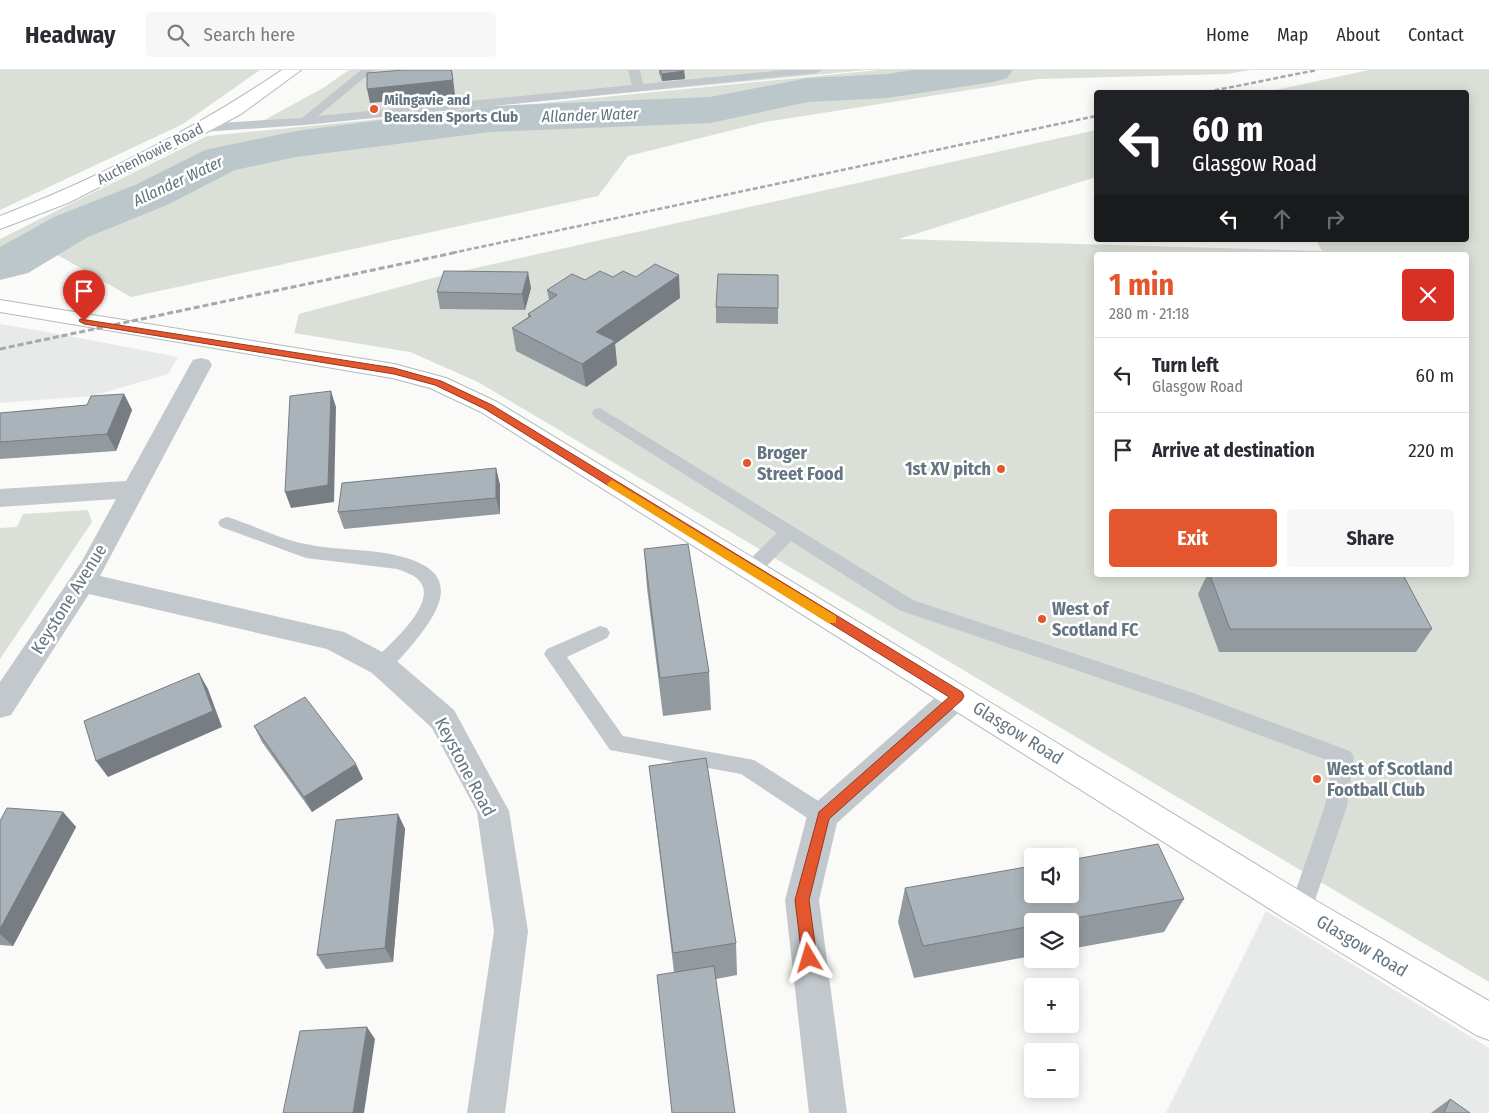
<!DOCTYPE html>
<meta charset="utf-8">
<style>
:root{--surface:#fff;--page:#f7f7f7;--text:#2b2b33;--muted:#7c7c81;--line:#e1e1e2;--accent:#e4572e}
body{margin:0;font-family:"Fira Sans Condensed",sans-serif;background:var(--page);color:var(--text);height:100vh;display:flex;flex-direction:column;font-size:19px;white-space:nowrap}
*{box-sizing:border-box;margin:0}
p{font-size:16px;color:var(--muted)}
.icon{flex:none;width:28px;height:28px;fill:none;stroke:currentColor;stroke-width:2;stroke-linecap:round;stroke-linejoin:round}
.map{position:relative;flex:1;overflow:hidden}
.panel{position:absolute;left:1094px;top:182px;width:375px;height:325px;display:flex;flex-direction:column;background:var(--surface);border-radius:5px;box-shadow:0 2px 12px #0003}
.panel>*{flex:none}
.hud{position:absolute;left:1094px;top:20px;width:375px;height:152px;border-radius:5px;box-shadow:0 2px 12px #0003;background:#202124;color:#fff;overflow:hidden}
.controls{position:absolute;left:1024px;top:778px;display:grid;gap:10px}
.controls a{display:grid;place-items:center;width:55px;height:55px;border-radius:5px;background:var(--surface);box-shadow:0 2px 12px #0003;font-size:25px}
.pin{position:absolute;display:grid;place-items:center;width:42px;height:42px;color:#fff;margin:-51px -21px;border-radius:50% 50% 50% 0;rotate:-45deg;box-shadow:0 0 5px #0007}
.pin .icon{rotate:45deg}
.me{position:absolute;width:55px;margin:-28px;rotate:353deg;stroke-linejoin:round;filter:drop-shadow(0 0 4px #0008)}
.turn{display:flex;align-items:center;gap:18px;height:105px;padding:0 15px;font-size:22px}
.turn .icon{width:65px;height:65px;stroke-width:2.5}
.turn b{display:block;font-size:35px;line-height:42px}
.lanes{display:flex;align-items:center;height:48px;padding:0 15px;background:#0003;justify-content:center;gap:25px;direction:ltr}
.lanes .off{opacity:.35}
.round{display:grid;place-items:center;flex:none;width:52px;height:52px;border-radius:5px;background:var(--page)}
.head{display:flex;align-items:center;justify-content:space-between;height:85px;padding:0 15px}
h1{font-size:30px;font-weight:700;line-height:38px;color:var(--accent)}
.cta{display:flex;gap:10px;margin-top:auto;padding:10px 15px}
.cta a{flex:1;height:58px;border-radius:5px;background:var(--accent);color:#fff;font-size:20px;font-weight:700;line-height:58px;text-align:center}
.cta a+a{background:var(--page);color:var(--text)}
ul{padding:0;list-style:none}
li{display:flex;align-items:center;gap:15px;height:75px;padding:0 15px;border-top:1px solid var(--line)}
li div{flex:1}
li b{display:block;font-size:19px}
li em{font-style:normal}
header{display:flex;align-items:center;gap:30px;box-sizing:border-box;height:70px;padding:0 25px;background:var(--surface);border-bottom:1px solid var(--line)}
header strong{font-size:24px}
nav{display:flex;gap:28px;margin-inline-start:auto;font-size:18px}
.search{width:350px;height:45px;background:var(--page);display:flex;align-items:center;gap:12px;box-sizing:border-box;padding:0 18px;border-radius:5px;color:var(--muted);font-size:19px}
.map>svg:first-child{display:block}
.built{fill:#e8e9e9}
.green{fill:#dadfd7;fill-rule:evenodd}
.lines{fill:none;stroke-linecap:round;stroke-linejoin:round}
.river{fill:#bbc7cb;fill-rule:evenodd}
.primary-casing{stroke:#b5babe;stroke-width:2}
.lane{fill:#c3c8cc;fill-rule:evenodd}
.street{fill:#c3c8cc;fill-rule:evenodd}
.primary{fill:#fff;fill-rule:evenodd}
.rail-far1{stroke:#a2aab0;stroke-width:2.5;stroke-dasharray:5 2.5;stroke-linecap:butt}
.rail{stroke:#a2aab0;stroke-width:3;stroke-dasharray:6 3;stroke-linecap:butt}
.wall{fill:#929a9f}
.shaded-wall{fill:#777d82}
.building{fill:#aab3b9;stroke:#777d82}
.route{fill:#e4572e;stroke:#94391e}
.slow{fill:#f59e0b}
.poi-dot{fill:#e4572e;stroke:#fff;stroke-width:2}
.labels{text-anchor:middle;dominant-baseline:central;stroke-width:5;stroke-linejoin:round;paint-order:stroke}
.far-poi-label{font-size:15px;font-weight:bold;fill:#657683;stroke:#fff;text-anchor:start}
.far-street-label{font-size:15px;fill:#657683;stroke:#fff}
.far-water-label{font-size:16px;font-style:italic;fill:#60757c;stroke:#fff}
.poi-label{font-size:18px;font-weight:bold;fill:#657683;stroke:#fff;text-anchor:start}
.street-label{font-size:18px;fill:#657683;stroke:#fff}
</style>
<header>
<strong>Headway</strong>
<div class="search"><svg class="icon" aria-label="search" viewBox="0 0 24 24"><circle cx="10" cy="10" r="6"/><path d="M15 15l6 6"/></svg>Search here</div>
<nav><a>Home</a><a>Map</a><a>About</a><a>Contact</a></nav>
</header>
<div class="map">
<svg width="1489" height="1043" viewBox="0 0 1489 1043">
<rect width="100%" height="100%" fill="#fafaf8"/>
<g class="built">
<path d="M0,254L64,265L178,287L168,304L92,326L0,333Z"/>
<path d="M1266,841L1489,978V1043H1166Z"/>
</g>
<g class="green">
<path d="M0,0H260L183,54L0,140Z"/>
<path d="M349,0H866L248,59L323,18Z"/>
<path d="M878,0H1250L1227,4L1038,9L765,52L628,86L598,126L131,227L56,184L0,207V169L207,66Z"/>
<path d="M1369,0H1489V912L478,312L410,282L294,263L299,244L448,204L1096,60V107L899,169L1322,181L1317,172L1277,170H1466V22H1267ZM1096,185H1466V505H1096Z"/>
<path d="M88,440L92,452L0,589V458L17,457L23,444Z"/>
</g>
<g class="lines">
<path class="river" d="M913,0H1013L1007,8L993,12L887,28L808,32L710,53L490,62L296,87L235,100L167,135L88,167L28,203L0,210V177L54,147L135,115L205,80L296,61L490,36L710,27L808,8L887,4Z"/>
<g class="primary-casing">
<g id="primary">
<path d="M282,0H301L241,44L207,62L68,133L0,159V146C98,108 195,59 282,0Z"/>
<path d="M0,230L394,294L446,308L497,332L1313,829L1489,931V970L1476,965L1289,851L481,342L430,318L392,308L0,242Z"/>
</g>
</g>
<g class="lane">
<path d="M361,0H374L318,46L632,15L628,0H640L643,14L784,0H823L817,3L305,55L201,62L195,58L201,54L302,48Z"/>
<path d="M600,338L913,530L1193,623L1350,681L1354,687L1347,736L1309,848L1301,851L1293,848L1289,840L1325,736L1332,692L1179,635L899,540L791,471L758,505L751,507L744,505L742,500L744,495L777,463L594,347L592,343L594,339Z"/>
<path d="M227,447C254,455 279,469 306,474C329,479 354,479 378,482C483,497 435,550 389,601L382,603L375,601L372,595L375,589C389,575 436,535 421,513C416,505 405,502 397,499L306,488L221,457L218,453L221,449Z"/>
<path d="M600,556L607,558L610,563L607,568L567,587L623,666L754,690L831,739L834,746L831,753L823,756L815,753L741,704L610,680L544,584L547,579Z"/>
</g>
<g class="street">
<path d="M201,288L209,290L212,295L100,506L344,562L392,587L454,640L509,741L528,861L505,1043H467L494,861L477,742L432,658L372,603L327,579L89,524L11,645L0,648V612L82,491L116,429L0,437V419L126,411L190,295L193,290Z"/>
<path d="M957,614L968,618L972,626L968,634L837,753L819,830L847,1043H809L785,830L807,746L812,736L946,618Z"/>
</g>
<use href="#primary" class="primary"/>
<g class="rail-far1">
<path d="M1207,22L1317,0"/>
<path d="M452,183L1096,46"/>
</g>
<path class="rail" d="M0,279L458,182"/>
</g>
<g class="wall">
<path d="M659,0H684L685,9L662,11L659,3Z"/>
<path d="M778,205V254L716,253V237Z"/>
<path d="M613,207L680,228L615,274L617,295L586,317L516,281L512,258L528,247V244L549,230L547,220L585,210Z"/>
<path d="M531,218L525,240L440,239L437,222Z"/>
<path d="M124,324L132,340L116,381L0,389V343L87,335Z"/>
<path d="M496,398L500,415V444L344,459L338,442Z"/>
<path d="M644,479L709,602L711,640L663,646L647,518Z"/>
<path d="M1207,505H1403L1432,559L1416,582H1219L1198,524Z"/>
<path d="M254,656L363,709L312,742L262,672Z"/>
<path d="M649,696L736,873L737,905L716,909L674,902Z"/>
<path d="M63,742L76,757L13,876L0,875V751Z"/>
<path d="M398,744L405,759L393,892L326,899L317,885Z"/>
<path d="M905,818L1184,829L1164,862L1070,879V851H1032V886L914,908L898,852Z"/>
<path d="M1450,1029L1470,1043H1431Z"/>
</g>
<g class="shaded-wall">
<path d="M452,0L455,25L370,33L367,19Z"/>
<path d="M684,1L685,9L662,11V4Z"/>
<path d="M528,202L531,218L525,240L522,224Z"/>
<path d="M679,205L680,228L615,274L617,295L586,317L582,294L596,262Z"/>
<path d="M331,321L336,337L334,432L291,438L285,422Z"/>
<path d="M124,324L132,340L116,381L107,364Z"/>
<path d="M496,398L500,415V444L496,428Z"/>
<path d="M199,603L208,619L222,657L108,707L96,691Z"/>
<path d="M356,694L363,709L312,742L304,727Z"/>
<path d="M63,742L76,757L13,876L0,864V859Z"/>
<path d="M398,744L405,759L393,892L385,878Z"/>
<path d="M367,957L375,969L364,1043H353Z"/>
</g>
<g class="building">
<path d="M404,0H451L453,10L367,19V3Z"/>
<path d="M660,0H684V1L662,4Z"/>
<path d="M655,194L679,205L596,262L615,271L582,294L512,258L531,246L528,244L557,225L547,220L572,204L585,210L600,201L613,207L623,201L636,207Z"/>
<path d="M444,201L528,202L522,224L437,222Z"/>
<path d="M718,204L778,205V238L716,237Z"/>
<path d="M331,321L328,415L285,422L290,326Z"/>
<path d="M124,324L107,364L0,372V343L87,335L91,326Z"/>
<path d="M496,398V428L338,442L342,413Z"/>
<path d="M688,474L709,602L660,608L644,479Z"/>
<path d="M1210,505H1403L1432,559H1230Z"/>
<path d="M199,603L213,641L96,691L84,651Z"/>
<path d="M305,627L356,694L304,727L254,656Z"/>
<path d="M706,688L736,873L673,883L649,696Z"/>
<path d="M7,738L63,742L0,859V751Z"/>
<path d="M398,744L385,878L317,885L336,750Z"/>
<path d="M1158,774L1184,829L1058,851H1032V856L923,876L905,818L1032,796V824H1070V790Z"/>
<path d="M714,896L735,1043H672L657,905Z"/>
<path d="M367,957L353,1043H283L300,961Z"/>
<path d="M1450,1029L1470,1043H1444Z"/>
</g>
<path class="route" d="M80,249L394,298L441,311L492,335L962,622L964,626L962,630L829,749L809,830L817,888L814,893L809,896L804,893L802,888L795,830L819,742L949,627L485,339L435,315L394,304L84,254L79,251Z"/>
<path class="slow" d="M612,410L836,546V553H828L608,416L607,414Z"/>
<g class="poi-dot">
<circle cx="374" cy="39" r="5"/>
<circle cx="747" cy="393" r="5"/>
<circle cx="1001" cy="399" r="5"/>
<circle cx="1042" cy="549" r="5"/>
<circle cx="1317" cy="709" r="5"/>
</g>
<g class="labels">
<g class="far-poi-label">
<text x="384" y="30">Milngavie and<tspan x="384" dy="17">Bearsden Sports Club</tspan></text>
</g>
<g class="far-street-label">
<text transform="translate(150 84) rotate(-27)">Auchenhowie Road</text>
</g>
<g class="far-water-label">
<text transform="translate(590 45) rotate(-2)">Allander Water</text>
<text transform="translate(178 111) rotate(-25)">Allander Water</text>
</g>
<g class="poi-label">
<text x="757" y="383">Broger<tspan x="757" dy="21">Street Food</tspan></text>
<text x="991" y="399" text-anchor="end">1st XV pitch</text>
<text x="1052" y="539">West of<tspan x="1052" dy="21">Scotland FC</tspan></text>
<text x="1327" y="699">West of Scotland<tspan x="1327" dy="21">Football Club</tspan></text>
</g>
<g class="street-label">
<text transform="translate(69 529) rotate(-58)">Keystone Avenue</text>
<text transform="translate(1018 663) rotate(32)">Glasgow Road</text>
<text transform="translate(465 697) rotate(62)">Keystone Road</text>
<text transform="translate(1362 876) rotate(31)">Glasgow Road</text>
</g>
</g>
</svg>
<div class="controls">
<a><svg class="icon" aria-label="sound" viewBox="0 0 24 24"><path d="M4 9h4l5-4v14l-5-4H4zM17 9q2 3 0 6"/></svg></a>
<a><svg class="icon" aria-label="layers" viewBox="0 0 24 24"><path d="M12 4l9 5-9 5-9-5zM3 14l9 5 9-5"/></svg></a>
<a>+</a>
<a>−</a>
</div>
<div class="pin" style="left:84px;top:251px;background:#d93025"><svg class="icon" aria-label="arrive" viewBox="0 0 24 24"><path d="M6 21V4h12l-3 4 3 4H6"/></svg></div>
<svg class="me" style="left:809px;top:888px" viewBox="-20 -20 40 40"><path d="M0-17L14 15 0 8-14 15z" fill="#e4572e" stroke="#fff" stroke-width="4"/></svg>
<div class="hud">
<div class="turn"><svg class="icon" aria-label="left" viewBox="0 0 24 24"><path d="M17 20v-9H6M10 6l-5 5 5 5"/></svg><div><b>60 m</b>Glasgow Road</div></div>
<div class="lanes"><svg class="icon" aria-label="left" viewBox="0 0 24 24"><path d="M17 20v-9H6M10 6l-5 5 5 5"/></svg><svg class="icon off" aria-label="ahead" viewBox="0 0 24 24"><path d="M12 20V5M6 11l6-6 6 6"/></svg><svg class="icon off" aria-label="right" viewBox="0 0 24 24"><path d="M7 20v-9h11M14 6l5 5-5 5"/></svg></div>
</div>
<section class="panel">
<div class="head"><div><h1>1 min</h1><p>280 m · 21:18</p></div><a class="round" style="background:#d93025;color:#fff"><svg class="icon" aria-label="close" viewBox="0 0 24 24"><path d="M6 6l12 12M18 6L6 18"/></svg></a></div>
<ul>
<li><svg class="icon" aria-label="left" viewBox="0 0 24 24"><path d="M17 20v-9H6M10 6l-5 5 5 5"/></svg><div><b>Turn left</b><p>Glasgow Road</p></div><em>60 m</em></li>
<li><svg class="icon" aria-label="arrive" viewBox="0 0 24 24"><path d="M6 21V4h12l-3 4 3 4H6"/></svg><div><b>Arrive at destination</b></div><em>220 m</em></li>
</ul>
<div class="cta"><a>Exit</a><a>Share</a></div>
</section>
</div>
